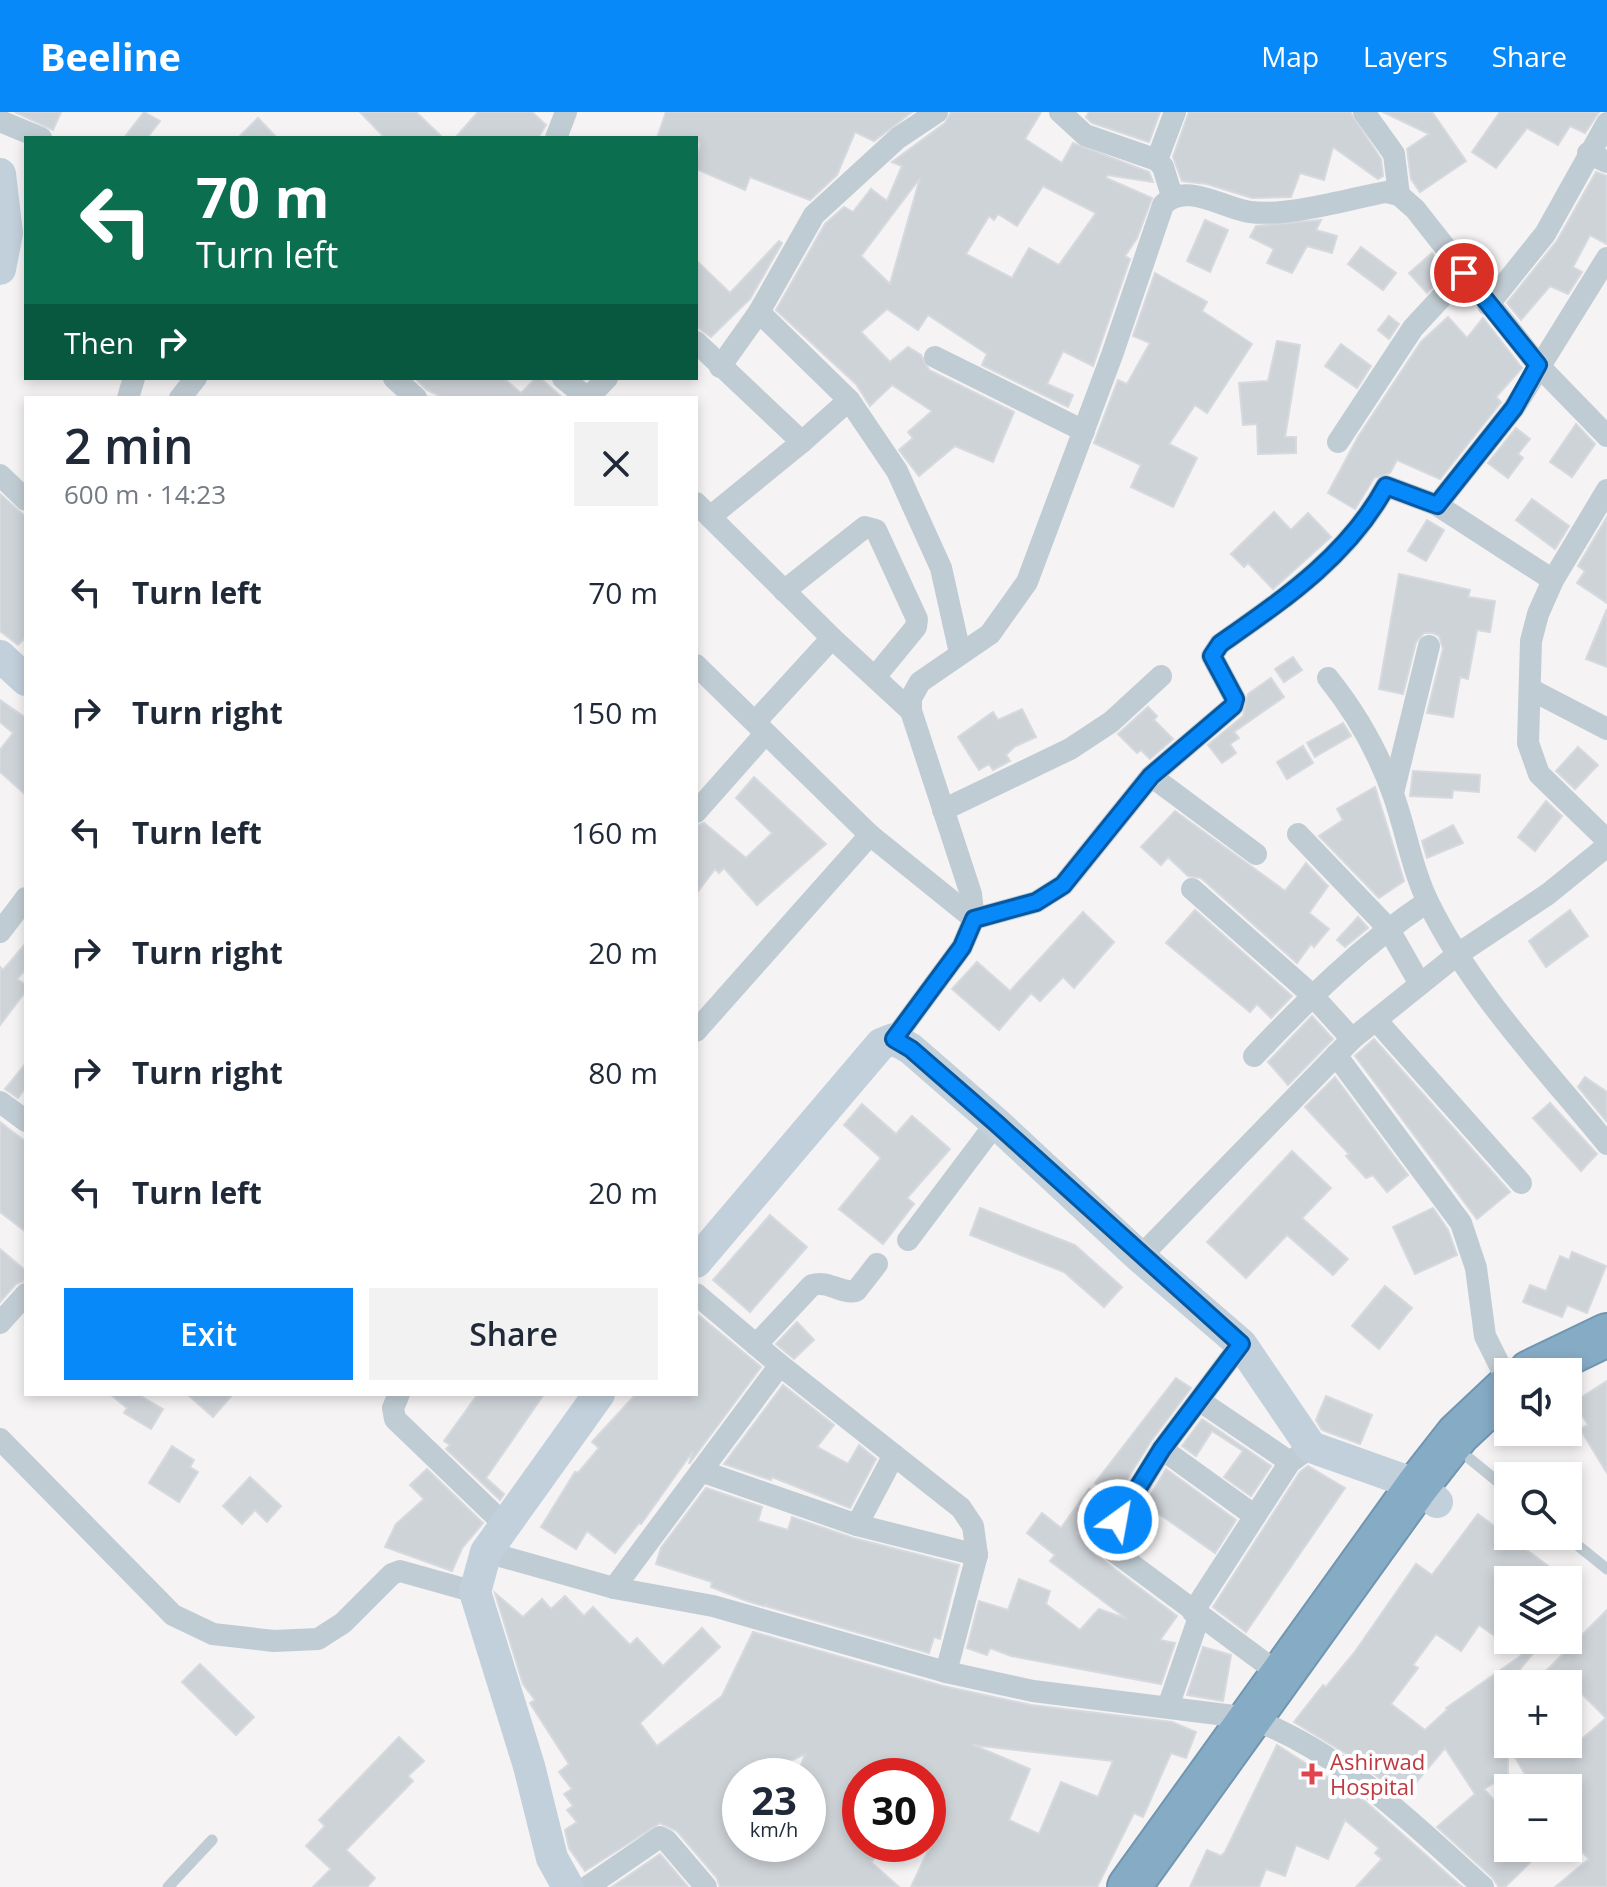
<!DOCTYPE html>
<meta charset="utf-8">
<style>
:root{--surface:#fff;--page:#f2f2f3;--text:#1f2937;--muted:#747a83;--accent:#0889f9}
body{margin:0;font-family:"Open Sans",sans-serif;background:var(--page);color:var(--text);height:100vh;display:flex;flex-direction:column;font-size:30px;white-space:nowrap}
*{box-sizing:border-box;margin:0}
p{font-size:26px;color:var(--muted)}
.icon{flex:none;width:44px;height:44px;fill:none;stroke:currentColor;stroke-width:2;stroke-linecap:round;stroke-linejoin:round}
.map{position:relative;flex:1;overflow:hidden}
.panel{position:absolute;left:24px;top:284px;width:674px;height:1000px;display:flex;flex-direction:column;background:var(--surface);border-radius:0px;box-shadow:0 4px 12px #0003}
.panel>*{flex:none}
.top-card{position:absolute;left:24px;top:24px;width:674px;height:244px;border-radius:0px;box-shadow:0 4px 12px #0003;background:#0b6e4f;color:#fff;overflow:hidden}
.tools{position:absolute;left:1494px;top:1246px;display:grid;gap:16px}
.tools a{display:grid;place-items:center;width:88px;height:88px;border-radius:0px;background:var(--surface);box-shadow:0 4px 12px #0003;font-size:40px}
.speed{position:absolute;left:722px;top:1646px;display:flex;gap:16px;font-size:40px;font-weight:700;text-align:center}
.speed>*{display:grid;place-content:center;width:104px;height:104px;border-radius:50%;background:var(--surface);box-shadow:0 4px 12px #0003;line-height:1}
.speed small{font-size:20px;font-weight:400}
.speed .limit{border:12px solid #d22;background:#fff;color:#111}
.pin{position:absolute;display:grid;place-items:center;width:68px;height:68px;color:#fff;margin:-34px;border:4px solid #fff;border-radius:50%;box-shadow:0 2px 8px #0007}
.me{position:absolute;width:88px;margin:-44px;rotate:32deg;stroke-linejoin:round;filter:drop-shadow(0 0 6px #0008)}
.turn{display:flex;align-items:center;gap:28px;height:168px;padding:0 40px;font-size:36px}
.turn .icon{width:104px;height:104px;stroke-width:2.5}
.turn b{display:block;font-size:56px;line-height:68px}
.then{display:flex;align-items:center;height:76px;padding:0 40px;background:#0003;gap:16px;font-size:30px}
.round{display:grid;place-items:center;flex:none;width:84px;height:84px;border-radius:0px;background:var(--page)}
.overview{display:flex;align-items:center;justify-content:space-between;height:136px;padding:0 40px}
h1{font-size:48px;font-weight:600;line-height:60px}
.button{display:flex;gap:16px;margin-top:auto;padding:16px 40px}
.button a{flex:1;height:92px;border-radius:0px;background:var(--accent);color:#fff;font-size:32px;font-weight:600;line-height:92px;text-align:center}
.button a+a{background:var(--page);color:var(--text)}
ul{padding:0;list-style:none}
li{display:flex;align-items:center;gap:24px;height:120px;padding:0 40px}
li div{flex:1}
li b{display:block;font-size:30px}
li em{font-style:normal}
header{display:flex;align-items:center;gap:48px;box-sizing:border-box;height:112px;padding:0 40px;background:var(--accent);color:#fff}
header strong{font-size:38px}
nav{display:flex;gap:44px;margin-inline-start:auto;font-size:28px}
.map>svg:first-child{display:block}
.building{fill:#ced3d8;stroke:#d6d9de;stroke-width:2;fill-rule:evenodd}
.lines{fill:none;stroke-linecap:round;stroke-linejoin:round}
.highway-casing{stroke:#7196b2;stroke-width:46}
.lane{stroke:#c0ccd3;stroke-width:11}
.street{stroke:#c0ccd3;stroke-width:22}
.secondary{stroke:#c2d0db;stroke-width:32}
.highway{stroke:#86abc5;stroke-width:42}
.route-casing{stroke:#0559a2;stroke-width:20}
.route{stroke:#0889f9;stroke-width:14}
.health-dot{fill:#e0444e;stroke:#fff;stroke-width:3}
.labels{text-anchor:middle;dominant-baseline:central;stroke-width:8;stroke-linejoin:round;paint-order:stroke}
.health-label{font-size:22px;fill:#be3a42;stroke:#fff;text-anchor:start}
</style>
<header>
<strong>Beeline</strong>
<nav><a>Map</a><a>Layers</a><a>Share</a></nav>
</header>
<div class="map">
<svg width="1607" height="1775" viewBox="0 0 1607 1775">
<rect width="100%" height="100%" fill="#f5f3f3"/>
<g class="building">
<path d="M15,0H61L53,18Z"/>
<path d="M144,0L160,9L147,26H124Z"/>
<path d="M360,0H416L443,26H385Z"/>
<path d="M478,0H532L546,13L538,26H455Z"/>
<path d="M666,0H912L874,29L855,20L837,63L810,88L750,65L745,78L696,57L700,32L696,26H657Z"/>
<path d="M951,0H1041L1025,27L1062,51L1073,31L1149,60L1153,70L1107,63L1106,66L1152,86L1137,126L1125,144L1130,147L1093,254L1063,239L1047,272L1073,283L1068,295L982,253L987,242L928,203L918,218L887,197L861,220L890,250L908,235L921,243L929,258L1014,300L993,350L955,334L919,364L899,338L913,326L908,320L932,299L892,273L870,294L856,272L776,198L825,112L844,95L853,100L871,77L887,89L902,54L892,50L945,11ZM920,66L890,172L861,144ZM1043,74L1096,101L1059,153L1029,136L1012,166L966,142L989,104L994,108L998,102L1017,114Z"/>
<path d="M1089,0H1160L1149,30L1092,11L1086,5Z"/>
<path d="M1189,0H1350L1381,47L1383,64L1378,67L1333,35L1324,68L1300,61L1291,85L1252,86L1207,72L1182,69L1173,45Z"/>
<path d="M1383,0H1432L1466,49L1420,80L1411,67L1407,37L1429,22Z"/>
<path d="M1500,0H1599L1585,21L1570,14L1558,33L1527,16L1496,56L1472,40Z"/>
<path d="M258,6L277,26H238Z"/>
<path d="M1596,60L1607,64V132L1590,123L1573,155L1582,160L1568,182L1550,174L1521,208L1507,191L1557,129Z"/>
<path d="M1205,108L1228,118L1210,160L1187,149Z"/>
<path d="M1321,108L1316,118L1337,124L1332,141L1307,134L1292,161L1267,151L1274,137L1250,125L1256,114Z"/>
<path d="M779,129L782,131L750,187L711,225L700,217L696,213V148L730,181Z"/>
<path d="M1361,135L1396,161L1383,178L1348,152Z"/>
<path d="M1432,141L1446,159L1427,181L1409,161Z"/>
<path d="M1155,161L1207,190L1202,199L1252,232L1207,301L1195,293L1169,332L1197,346L1173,395L1131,375L1141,353L1094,331L1118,268L1127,272L1150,231L1133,224Z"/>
<path d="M1389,204L1399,212L1389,227L1378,218Z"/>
<path d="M1448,205L1467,226L1483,206L1522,256L1496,285L1501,290L1440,367L1397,348L1390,361L1374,366L1355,397L1328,381L1358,325L1421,230Z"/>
<path d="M1277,229L1300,233L1285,325H1296V341L1258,342L1257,312L1243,313L1239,271L1268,269Z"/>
<path d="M1341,232L1371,254L1357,276L1325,254Z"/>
<path d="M415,266H503L521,281L536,266H540L563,286H444L427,278Z"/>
<path d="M1576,312L1595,332L1572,365L1550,350Z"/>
<path d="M1516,316L1530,327L1518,342L1523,346L1508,366L1488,351Z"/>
<path d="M0,382L26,405V525L18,533L0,519Z"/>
<path d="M1532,387L1569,414L1555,437L1516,408Z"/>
<path d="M1274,400L1291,418L1308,401L1331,425L1273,477L1248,451L1244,455L1231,442Z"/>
<path d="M1607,405V491L1577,471L1585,459L1578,454Z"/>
<path d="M1427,408L1444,418L1426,449L1408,439Z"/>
<path d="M1399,462L1470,478L1468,485L1495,489L1490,520L1477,518L1468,567L1460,565L1453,605L1427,601L1443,537L1439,524L1433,521H1424L1416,530L1403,582L1379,577Z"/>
<path d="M1607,497V555L1586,547Z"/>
<path d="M1293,545L1302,558L1284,570L1275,557Z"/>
<path d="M1271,566L1284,585L1234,620L1239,626L1230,632L1236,641L1222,651L1208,633L1243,604L1248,582Z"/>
<path d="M0,588L26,606V683L0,660V638L13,621L0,610Z"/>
<path d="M1148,595L1157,604L1154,608L1173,627L1150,647L1141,638L1137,641L1118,622Z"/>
<path d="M1022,597L1036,625L1014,635L1006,643L1010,649L993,658L989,652L979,658L958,625L993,600L998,608Z"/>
<path d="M1343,611L1351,624L1315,645L1307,631Z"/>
<path d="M1303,634L1313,651L1287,667L1277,650Z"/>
<path d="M1578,635L1598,653L1575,677L1556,659Z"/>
<path d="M1413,659L1480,663L1479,680L1453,678L1452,686L1410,684Z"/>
<path d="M754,665L826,732L757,793L724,756L719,761L715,757L696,782V714L704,711L746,746L772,721L736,686Z"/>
<path d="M1375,675L1404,769L1379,786L1319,724L1343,708L1337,697Z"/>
<path d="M1546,689L1562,704L1535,739L1518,725Z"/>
<path d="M1175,699L1285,779L1306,751L1328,774L1309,801L1329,817L1314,835L1311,832L1297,851L1201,766L1188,764L1168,745L1161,753L1141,735Z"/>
<path d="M1453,713L1463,731L1427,746L1422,729Z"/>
<path d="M1195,798L1292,884L1271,906L1257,892L1250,900L1166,831Z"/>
<path d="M1570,798L1588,824L1546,855L1529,829Z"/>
<path d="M1083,800L1114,830L1074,876L1063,865L1040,889L1031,881L999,918L952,877L977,850L1010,879Z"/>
<path d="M1358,805L1368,816L1345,835L1337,828Z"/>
<path d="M26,831V857L17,867L26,873V879L0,913V855L3,858Z"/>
<path d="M1312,904L1333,927L1288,973L1268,950Z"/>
<path d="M1374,927L1510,1080L1477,1107L1355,944Z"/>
<path d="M26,951V975L18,986L5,977Z"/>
<path d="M1335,965L1408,1063L1387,1080L1373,1063L1366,1066L1346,1044L1349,1042L1305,995Z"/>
<path d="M1585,965L1607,980V1010L1578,975Z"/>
<path d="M1550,991L1597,1042L1581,1059L1533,1006Z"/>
<path d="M862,992L896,1022L912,1004L950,1037L907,1086L914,1092L883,1132L839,1097L881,1046L844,1013Z"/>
<path d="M0,1010L26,1030V1120L0,1100Z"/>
<path d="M1292,1039L1331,1076L1302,1106L1348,1147L1333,1163L1287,1123L1246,1166L1207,1130Z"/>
<path d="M980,1096L1075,1133L1122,1175L1104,1195L1064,1160L970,1123Z"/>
<path d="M1433,1096L1448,1118L1457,1143L1415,1162L1393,1115Z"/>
<path d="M770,1103L807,1135L750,1200L713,1168Z"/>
<path d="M0,1137L26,1159V1168L16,1172L0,1190Z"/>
<path d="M1572,1140L1606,1154L1587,1201L1567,1193L1562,1205L1523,1190L1530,1173L1546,1179L1560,1144L1569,1148Z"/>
<path d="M1385,1174L1412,1196L1379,1237L1352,1214Z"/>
<path d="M696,1201L761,1255L689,1352L693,1339L641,1412L639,1411L615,1441L587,1419L576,1437L541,1415L575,1360L578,1361L599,1336L592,1330L636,1282H696Z"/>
<path d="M797,1210L814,1228L794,1247L776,1232Z"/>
<path d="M1176,1266L1191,1276L1151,1329L1121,1377L1115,1372L1108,1381L1095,1371Z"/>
<path d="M1607,1269V1361L1580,1317L1588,1313L1574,1290Z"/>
<path d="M783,1273L834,1313L817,1335L848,1352L859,1333L876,1347L850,1396L772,1365L771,1368L724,1352Z"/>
<path d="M110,1282H137L163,1297L151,1317L124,1301L127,1296Z"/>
<path d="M187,1282H233L213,1305Z"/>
<path d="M478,1282H544L486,1366L504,1382L500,1388L446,1337L450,1333L444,1329Z"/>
<path d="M1326,1284L1372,1303L1360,1332L1322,1318L1316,1308Z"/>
<path d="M1202,1307L1271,1354L1251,1384L1224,1365L1243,1339L1212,1319L1196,1344L1182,1334Z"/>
<path d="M172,1334L194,1348L190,1355L198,1360L179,1390L149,1371Z"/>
<path d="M1308,1354L1345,1376L1246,1520L1213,1495L1300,1360Z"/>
<path d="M427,1357L483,1411L462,1436L452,1459L385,1435L396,1412L424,1387L410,1373Z"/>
<path d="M1166,1357L1236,1408L1215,1441L1145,1392Z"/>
<path d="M250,1365L281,1394L267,1410L255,1398L242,1412L223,1394Z"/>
<path d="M706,1376L762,1395L758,1409L788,1418L792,1405L853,1426L959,1453L940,1527L934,1525L929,1541L765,1494L767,1491L764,1494L747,1489L711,1475L712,1470L656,1452L661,1436Z"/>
<path d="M1089,1377L1102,1386L1077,1421L1090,1431L1096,1443L1177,1504L1160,1528L1175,1531L1161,1572L1011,1544L990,1536L987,1543L967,1536L979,1489L1008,1498L1019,1467L1050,1479L1046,1492L1080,1518L1099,1497L1127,1507L1050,1449L1055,1443L1027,1421L1042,1401L1061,1416Z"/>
<path d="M1478,1402L1567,1468H1508V1528H1544L1508,1572V1632L1575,1633L1606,1606L1572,1572H1533L1607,1498V1775H1555L1589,1747L1568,1725V1698L1578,1688L1556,1668L1542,1676H1533L1508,1633V1663L1484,1677L1508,1704V1736H1545L1505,1775H1499L1492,1765L1437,1715L1475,1682L1445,1636L1404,1685L1353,1646L1294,1610L1323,1573L1326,1575L1354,1541L1416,1452L1432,1463ZM1479,1513L1522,1543L1446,1596L1447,1598L1425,1618L1391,1592L1418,1556L1413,1553L1436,1522L1461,1539Z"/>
<path d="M495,1481L523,1505L542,1487L551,1497L565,1484L584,1504L593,1495L630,1533L637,1526L663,1554L702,1516L720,1535L640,1611L657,1634L722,1584L753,1520L943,1574L1031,1593L1172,1610L1196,1620L1186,1646L1171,1641L1143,1705L1134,1701L1097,1775H911L928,1739V1664H860V1732H887L871,1750L899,1775H720L717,1766L677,1719L660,1711L585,1759L569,1736L565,1718L577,1710L567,1698L573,1694L564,1682L572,1677L559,1660L569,1652L530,1591L535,1588L523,1572ZM973,1633L1113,1649L1098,1685L1061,1670L1039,1722L1009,1708L1030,1657ZM805,1642L797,1664H808V1732H769L758,1744L748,1732H740V1693L731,1680L740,1674V1664H756L772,1654L773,1657Z"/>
<path d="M1203,1535L1231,1543L1223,1589L1187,1583Z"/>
<path d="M200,1552L254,1605L236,1623L182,1570Z"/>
<path d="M399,1625L424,1649L408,1664L413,1669L346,1738L375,1766L367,1775H313L331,1757L306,1734L325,1714L319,1708Z"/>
<path d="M1277,1633L1366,1690L1462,1775H1356L1382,1747L1375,1741L1379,1736L1345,1708L1328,1747L1296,1733L1285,1764L1266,1757L1259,1775H1190L1207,1738L1221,1744L1225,1740Z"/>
<path d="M660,1742L688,1775H612Z"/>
</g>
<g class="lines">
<g class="highway-casing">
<g id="highway">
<path d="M1530,1260L1607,1223"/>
<path d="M1129,1775L1418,1373L1458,1322L1508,1275"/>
</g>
</g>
<g class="lane">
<path d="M1470,1347L1508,1378"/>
<path d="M1566,1424L1607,1457"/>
<path d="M168,1775L212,1728"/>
</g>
<g class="street">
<path d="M937,0L898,26L814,103L759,200L849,288L897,359L941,456L960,541"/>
<path d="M1060,0L1085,23L1157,48L1163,55L1172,84"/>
<path d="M1364,0L1394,42L1399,83"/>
<path d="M0,9L41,26"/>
<path d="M556,26L566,0"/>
<path d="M1588,41L1607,50"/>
<path d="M1157,48L1175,0"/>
<path d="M1488,193L1545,122L1607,11"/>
<path d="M696,230L802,330L710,405"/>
<path d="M935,245L1084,319"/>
<path d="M720,255L759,200"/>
<path d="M394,266L416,286"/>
<path d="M563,266L587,286"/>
<path d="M128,286L134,266"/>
<path d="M180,286L196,266"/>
<path d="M588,286L607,266"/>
<path d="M802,330L849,288"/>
<path d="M1338,330L1413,216L1464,161"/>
<path d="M0,363L26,388"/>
<path d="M1607,378L1553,468L1538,502L1531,529L1528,631L1539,662L1607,728"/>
<path d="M696,391L832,526L756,609"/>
<path d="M1437,393L1514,296L1607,146"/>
<path d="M784,479L865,415L876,418L917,507L916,515L875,565"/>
<path d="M832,526L911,599"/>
<path d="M696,553L870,723L974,807L1036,790L1063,773L1151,664L1233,594L1235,587L1212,544L1220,532C1284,487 1348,444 1386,374L1437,393L1553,468"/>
<path d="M1328,566C1356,601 1378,639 1393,682C1406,718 1412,758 1429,792C1473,881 1545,956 1607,1032"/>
<path d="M1530,577L1607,617"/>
<path d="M1151,664L1256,742"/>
<path d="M1393,681L1429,534"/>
<path d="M943,698L1070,637L1111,610L1161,564"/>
<path d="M696,700L765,622"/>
<path d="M1298,722L1388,816L1420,872"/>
<path d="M1192,777L1312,883L1352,927"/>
<path d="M0,820L26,786"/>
<path d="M1376,908L1521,1071"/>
<path d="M696,919L870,723"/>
<path d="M894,927L962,835L974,807L971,782L911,599V586L920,570L990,522L1027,470L1112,243L1163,93C1185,69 1223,96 1250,100C1289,105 1347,87 1386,80L1399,83L1415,97L1538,253L1607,324"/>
<path d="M1336,943L1461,1111L1476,1156L1485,1224L1508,1270"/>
<path d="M1254,944C1308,887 1362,833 1427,790"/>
<path d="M0,990L26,1009"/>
<path d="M908,1128L996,1011"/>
<path d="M1140,1145L1352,927L1458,842L1548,782L1607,734"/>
<path d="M696,1182L780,1253L961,1396L973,1414L977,1443L946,1560"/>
<path d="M0,1211L26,1182"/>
<path d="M1241,1232L1162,1337L1104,1432L1281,1563"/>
<path d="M756,1233L812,1173C829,1168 840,1182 856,1179L877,1152"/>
<path d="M399,1282L393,1296L395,1307L505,1413"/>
<path d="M1200,1289L1290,1350"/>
<path d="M0,1327L173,1503L213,1522L274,1529L318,1527L343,1511L392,1462L400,1459L475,1480"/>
<path d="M1162,1337L1255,1404"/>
<path d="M701,1359L857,1413L977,1443"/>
<path d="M857,1413L894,1343"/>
<path d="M486,1440L614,1476L713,1494L946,1560L1033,1579L1250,1606C1342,1640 1412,1711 1483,1775"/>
<path d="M614,1476L780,1253"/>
<path d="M1193,1500L1290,1350L1311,1335"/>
<path d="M1168,1595L1199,1505"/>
<path d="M587,1775L660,1725L666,1728L706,1775"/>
</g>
<g class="secondary">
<path d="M0,62L7,121L0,157"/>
<path d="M0,544L26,568"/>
<path d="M696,1150L881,932L894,927L911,937L996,1011L1140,1145L1241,1232L1311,1335L1418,1373L1437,1390"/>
<path d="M568,1775L552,1746L529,1654L475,1480L486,1440L599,1282"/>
</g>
<use href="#highway" class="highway"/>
</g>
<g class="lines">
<g class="route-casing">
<path id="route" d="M1118,1408L1162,1337L1241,1232L996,1011L911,937L894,927L962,835L974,807L1036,790L1063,773L1151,664L1233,594L1235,587L1212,544L1220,532C1284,487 1348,444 1386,374L1437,393L1514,296L1538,253L1464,161"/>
</g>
<use href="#route" class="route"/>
</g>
<path class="health-dot" d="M1308 1650h8v8h8v8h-8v8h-8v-8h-8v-8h8z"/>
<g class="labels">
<g class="health-label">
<text x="1330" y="1649">Ashirwad<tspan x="1330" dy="25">Hospital</tspan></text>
</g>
</g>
</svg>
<div class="tools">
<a><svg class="icon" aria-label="sound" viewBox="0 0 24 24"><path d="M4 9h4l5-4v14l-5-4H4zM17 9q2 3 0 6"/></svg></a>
<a><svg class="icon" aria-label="search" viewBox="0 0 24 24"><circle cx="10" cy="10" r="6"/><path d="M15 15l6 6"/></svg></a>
<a><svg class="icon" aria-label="layers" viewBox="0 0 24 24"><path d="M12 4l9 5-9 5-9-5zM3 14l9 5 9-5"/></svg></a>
<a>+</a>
<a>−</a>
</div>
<div class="speed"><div>23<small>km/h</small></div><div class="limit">30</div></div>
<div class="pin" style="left:1464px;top:161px;background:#d93025"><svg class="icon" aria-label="arrive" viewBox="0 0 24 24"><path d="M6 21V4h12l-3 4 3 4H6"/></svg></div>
<svg class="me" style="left:1118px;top:1408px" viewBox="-20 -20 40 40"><circle r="17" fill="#0889f9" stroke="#fff" stroke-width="3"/><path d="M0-11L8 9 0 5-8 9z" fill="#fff"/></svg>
<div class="top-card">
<div class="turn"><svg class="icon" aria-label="left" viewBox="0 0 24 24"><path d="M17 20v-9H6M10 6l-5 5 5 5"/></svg><div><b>70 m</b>Turn left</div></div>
<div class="then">Then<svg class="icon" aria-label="right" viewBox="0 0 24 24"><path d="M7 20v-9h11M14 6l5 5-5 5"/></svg></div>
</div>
<section class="panel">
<div class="overview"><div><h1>2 min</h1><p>600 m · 14:23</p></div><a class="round"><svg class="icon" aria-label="close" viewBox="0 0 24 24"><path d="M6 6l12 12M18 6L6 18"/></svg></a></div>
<ul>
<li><svg class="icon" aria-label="left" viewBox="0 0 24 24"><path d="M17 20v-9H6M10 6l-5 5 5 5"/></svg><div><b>Turn left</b></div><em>70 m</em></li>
<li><svg class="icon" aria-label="right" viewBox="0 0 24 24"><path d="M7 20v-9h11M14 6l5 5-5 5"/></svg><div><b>Turn right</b></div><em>150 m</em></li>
<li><svg class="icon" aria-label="left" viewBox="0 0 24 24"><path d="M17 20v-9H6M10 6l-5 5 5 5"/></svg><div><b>Turn left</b></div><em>160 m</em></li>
<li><svg class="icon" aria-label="right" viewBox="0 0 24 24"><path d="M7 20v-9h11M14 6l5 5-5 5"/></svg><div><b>Turn right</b></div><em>20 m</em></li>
<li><svg class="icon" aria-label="right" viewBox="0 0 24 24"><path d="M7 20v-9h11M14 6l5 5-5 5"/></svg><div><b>Turn right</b></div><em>80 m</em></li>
<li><svg class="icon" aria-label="left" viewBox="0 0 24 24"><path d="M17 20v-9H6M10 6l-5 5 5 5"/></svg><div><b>Turn left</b></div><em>20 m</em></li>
</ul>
<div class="button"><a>Exit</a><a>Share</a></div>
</section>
</div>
